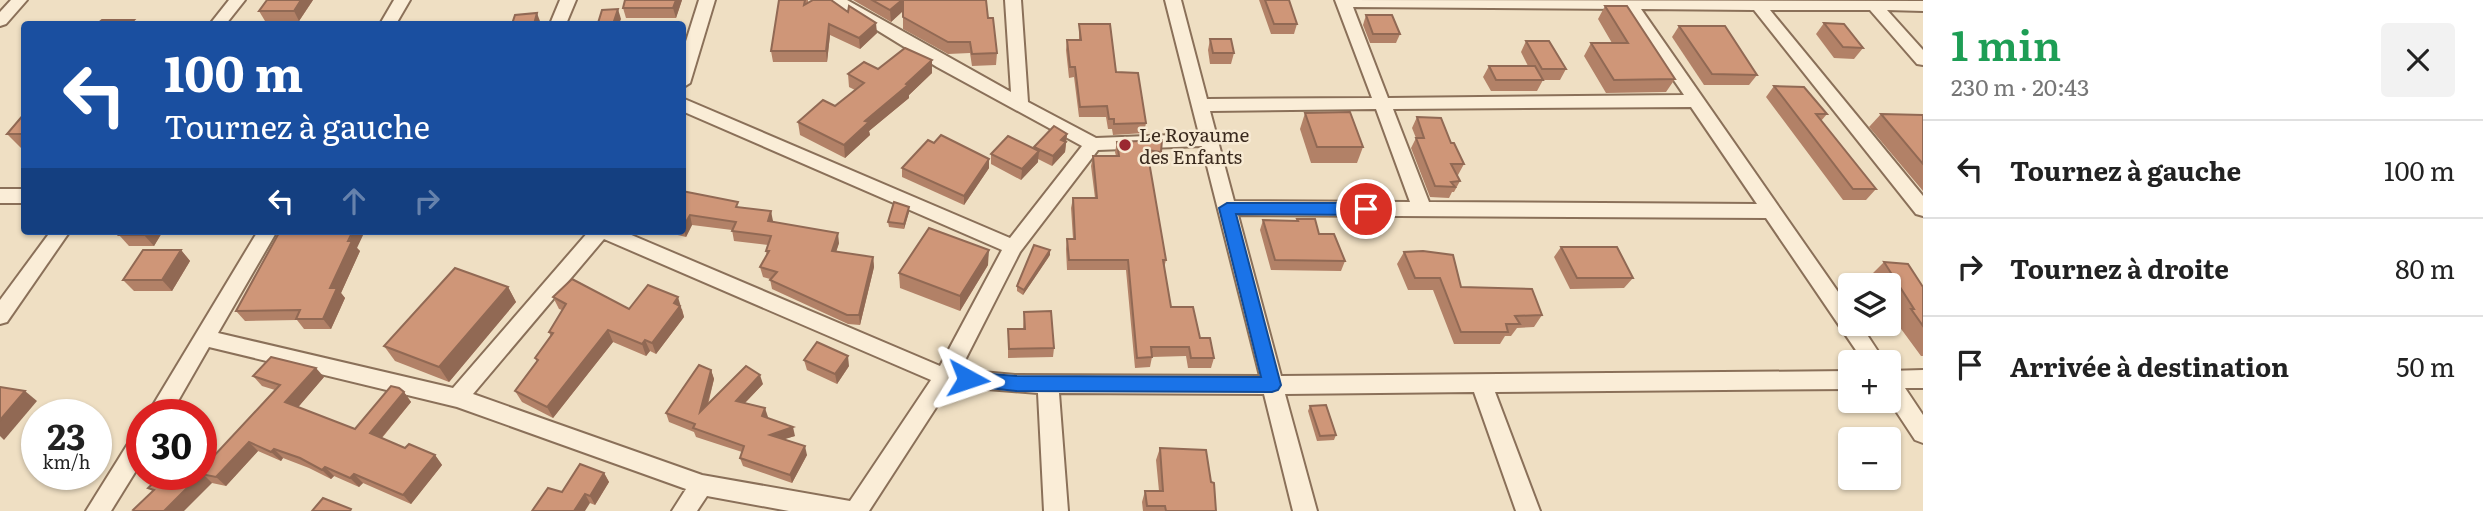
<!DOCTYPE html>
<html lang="fr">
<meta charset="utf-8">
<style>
:root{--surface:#fff;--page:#f2f2f2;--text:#222;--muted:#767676;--line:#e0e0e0}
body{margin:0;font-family:Literata,serif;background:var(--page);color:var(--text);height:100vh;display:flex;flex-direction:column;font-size:26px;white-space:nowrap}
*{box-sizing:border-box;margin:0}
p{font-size:23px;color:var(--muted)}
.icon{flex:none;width:38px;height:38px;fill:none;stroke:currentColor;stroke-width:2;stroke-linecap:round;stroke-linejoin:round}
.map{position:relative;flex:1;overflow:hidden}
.panel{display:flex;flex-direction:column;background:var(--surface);width:560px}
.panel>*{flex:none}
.hud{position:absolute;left:21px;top:21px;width:665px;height:214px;border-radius:7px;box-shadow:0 2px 5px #0004;background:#1a4fa0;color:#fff;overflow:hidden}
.tools{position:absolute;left:1838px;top:273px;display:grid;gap:14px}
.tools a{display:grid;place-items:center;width:63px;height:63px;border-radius:7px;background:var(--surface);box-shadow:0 2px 5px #0004;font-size:35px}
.speed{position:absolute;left:21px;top:399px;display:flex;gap:14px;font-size:35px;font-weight:700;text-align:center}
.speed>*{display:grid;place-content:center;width:91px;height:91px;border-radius:50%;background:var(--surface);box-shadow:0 2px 5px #0004;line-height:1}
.speed small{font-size:18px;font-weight:400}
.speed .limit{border:10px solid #d22;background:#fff;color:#111}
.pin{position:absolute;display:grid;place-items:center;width:60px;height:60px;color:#fff;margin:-30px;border:4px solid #fff;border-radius:50%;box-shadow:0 2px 7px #0007}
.me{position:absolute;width:77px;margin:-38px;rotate:95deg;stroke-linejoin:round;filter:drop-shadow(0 0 5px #0008)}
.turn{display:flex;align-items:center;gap:24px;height:147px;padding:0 28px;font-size:32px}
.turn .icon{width:91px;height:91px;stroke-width:2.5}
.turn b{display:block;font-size:49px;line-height:60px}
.lanes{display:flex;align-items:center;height:66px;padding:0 28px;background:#0003;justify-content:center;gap:35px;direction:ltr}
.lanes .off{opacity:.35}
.round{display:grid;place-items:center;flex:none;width:74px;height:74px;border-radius:7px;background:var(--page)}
.overview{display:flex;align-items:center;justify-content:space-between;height:119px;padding:0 28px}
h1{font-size:42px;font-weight:600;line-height:52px;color:#1e9e55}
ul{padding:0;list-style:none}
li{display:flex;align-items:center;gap:21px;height:98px;padding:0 28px;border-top:2px solid var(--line)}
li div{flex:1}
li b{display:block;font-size:26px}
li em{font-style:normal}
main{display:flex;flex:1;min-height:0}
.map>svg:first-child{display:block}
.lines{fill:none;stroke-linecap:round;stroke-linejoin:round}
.street-casing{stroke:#8a7059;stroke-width:4}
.street{fill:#faedd7;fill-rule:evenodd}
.wall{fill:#b28167}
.shaded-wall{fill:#916954}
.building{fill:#cf9678;stroke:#916954;stroke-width:2}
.route{fill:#1a73e8;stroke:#114b97;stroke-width:2}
.poi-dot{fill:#9b2831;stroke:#f7ead3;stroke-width:2.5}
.labels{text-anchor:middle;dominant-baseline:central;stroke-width:5;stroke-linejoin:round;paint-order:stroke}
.poi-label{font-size:19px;fill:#3a2a1e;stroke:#f7ead3;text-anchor:start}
</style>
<main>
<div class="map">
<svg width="1923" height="511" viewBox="0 0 1923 511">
<rect width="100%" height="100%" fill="#efdfc3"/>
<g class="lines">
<g class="street-casing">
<g id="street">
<path d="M11,0H27L6,24L0,26V12Z"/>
<path d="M229,0H245L226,24H210Z"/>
<path d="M394,0H410L396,24H380Z"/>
<path d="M560,0H576L566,24H550Z"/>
<path d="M699,0H715L690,83L682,88V54Z"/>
<path d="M828,0H847L1011,92L1005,0H1021L1028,102L1096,138L1199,134L1165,0H1181L1207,99L1372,98L1335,0L1923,1V11L1887,10L1923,50V65L1917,64L1870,10H1770L1923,196V216L1916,214L1754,10L1641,9L1850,309V324H1860L1885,362H1864L1766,218L1238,215L1281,376L1850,371V389L1495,392L1540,511H1516L1474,392L1285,394L1317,511H1293L1264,394L1059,393L1068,511H1044L1038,393L950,386L869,511H789L707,496L697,511H672L686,489L457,407L209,347L170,415H147L258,231H277L218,333L453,388L589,231H622L940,366L1002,250L682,111V98L1010,238L1082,146L937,67ZM1353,7L1625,9L1684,95L1388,98ZM1691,107L1757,204L1429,202L1393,109ZM1376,109L1410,202L1234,201L1210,111ZM1202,146L1260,376L1015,375L960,370L1020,252L1098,150ZM604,239L931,380L850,501L702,475L473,394Z"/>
<rect x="0" y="189" width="24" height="14"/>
<path d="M51,231H70L7,322L0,324V300Z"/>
<path d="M1923,370V388H1905L1923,415V443L1915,440L1888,399V371Z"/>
<path d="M142,431V461L111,511H86L134,434Z"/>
</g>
</g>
<use href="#street" class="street"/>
</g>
<g class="wall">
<path d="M313,0L299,21H265L259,11Z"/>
<path d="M625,0H682L676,18H626L623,8Z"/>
<path d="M779,0H808V3L877,33L860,49L830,35L827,62H773L771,51Z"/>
<path d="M853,0H986L988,18L997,53L996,65L972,66L970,53L948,54L903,29V11L891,22Z"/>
<path d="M1233,0H1290V2L1297,24L1294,34H1271L1259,0Z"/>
<path d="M1605,6L1675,79L1666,92L1606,93L1584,56L1591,43H1612L1598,19Z"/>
<path d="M1366,15L1400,34L1396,43H1370L1363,25Z"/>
<path d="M1824,23L1863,48L1854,59L1834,58L1816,34Z"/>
<path d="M1079,24L1116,72L1146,123L1144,133L1113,135L1112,129H1108L1106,117H1079L1074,77L1069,78L1066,50L1067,40H1079Z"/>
<path d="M1679,26L1757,75L1749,85H1704L1672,37Z"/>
<path d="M1210,39L1234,53L1231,64H1210L1208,50Z"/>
<path d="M1526,41L1566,69L1560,80H1543L1537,91H1491L1483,77L1489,66H1528L1521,52Z"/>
<path d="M878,69L932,73L909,95V98L869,131L870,135L845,158L800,135L798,122L835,106L855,90L849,87L848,74Z"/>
<path d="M1774,86L1827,114L1821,121L1876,189L1866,200H1843L1766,97Z"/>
<path d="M1305,113L1363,147L1357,163H1311L1300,129Z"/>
<path d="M24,114V149H22L7,134Z"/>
<path d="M1881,114L1923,115V191L1869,127Z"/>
<path d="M1417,117L1451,143L1464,164L1458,175H1456L1460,181L1454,192H1452L1449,198L1430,197L1411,148L1416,138L1412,128Z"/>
<path d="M1067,134L1065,152L1052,166L1038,159V162L1021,180L991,164V154L1033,149L1034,147Z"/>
<path d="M1117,142L1161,152L1159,162L1149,161L1166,260L1164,268L1171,307L1200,338L1214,358L1211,368H1188L1186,356L1152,357L1150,367L1135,368L1126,270H1067L1066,249L1067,239H1073L1071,208L1073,198H1095L1091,166L1093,156H1116L1115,152Z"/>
<path d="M934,143L989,159V168L964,205L902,177V168Z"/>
<path d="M682,191L739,207L773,221V222L839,243L836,252L873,257L874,267L860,325L848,324L772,289L770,279L763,277L760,267L767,256L766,251L768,245L734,241L732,230L692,225L686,237L661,231H682Z"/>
<path d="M909,212L904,229L889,227L888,222Z"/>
<path d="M1297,219L1319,234L1345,261L1341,271L1271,270L1260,230L1263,220L1296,221Z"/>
<path d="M122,231H163L154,246H129L119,235Z"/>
<path d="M1561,247L1633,278L1624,288L1570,289L1554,257Z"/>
<path d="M357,248L360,251L341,293L345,298L331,329H304L297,320L245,321L236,311Z"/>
<path d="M181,250L190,261L172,291H134L123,280Z"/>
<path d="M1404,252L1461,287L1542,315L1534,327L1517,328L1511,336H1505L1500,344H1454L1433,290H1408L1397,264Z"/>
<path d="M1050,255L1023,295L1017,291V286Z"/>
<path d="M1884,262L1923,287V356H1921L1896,322L1899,320L1888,304V285H1877L1871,275Z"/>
<path d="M988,265L960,311L900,288L899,273Z"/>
<path d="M508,287L516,302L449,382L395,361L384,346Z"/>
<path d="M553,297L629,309H682L684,317L656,354L650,351L646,356L613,342L553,418L522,402L515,391L537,362L535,358L551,337L549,332L562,310L559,309Z"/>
<path d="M1024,312L1054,348L1053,357L1008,358V329H1023Z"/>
<path d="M804,360L849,366L837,384L807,370Z"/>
<path d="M711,370L714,379L708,405L763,384L745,403L795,436L784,439L807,455L792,483L743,466L740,458L742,452L696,437L694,432L669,422L666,413Z"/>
<path d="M253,376L324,377L298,407L355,429L404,392L411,402L382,438L405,448L435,455L442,465L411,504L363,483L359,487L334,476L331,479L309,468L283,458L281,461L258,451L226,486L212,483L153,491L148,488L212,458L275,390L262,386Z"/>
<path d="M1310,406L1336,435L1334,440L1317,441L1308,411Z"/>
<path d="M1160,448L1216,511H1143L1142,502L1145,491H1159L1156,460Z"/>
<path d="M604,473L609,482L595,505L562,492Z"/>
</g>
<g class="shaded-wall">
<path d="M301,0H313L299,21L294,11Z"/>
<path d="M676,0H682L676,18L673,8Z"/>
<path d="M902,0H904V10L891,22L890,10Z"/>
<path d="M618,9L621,19L619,24H613Z"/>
<path d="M537,13L541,24H534Z"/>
<path d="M876,23L877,33L860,49L859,38Z"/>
<path d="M829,24L830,35L827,62L826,51Z"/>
<path d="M932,60V73L909,95V98L869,131L870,135L845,158L844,145L865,121Z"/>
<path d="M1067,134L1065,152L1052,166L1053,156L1061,140Z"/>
<path d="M1039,151L1038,162L1021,180L1022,169Z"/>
<path d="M989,159V168L964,205V196Z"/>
<path d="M909,207V212L904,229V224Z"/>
<path d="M771,211L773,221L770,231L768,221Z"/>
<path d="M690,215L692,225L686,237L683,227Z"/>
<path d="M147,231H163L154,246L144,235Z"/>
<path d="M353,231H365L357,248L360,251L341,293L345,298L331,329L323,319L330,288Z"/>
<path d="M838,233L839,243L833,261L832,251Z"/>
<path d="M181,250L190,261L172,291L162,280Z"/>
<path d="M989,250L988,265L960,311V296Z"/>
<path d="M1050,250V255L1023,295L1024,290Z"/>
<path d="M873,257L874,267L860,325L859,315Z"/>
<path d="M508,287L516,302L449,382L439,367Z"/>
<path d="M678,297L684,317L656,354L652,343L674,303Z"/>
<path d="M608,330L613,342L553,418L547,407Z"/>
<path d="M645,340L650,351L646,356L642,344Z"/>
<path d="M848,356L849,366L837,384L835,374Z"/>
<path d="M316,368L324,377L294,412L285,402Z"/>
<path d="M711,370L714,379L703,421L700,412Z"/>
<path d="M760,375L763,384L738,410L736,401Z"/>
<path d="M25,391L37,401L4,440L0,436V420Z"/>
<path d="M404,392L411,402L378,442L370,433Z"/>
<path d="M765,408L768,417L764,425L762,416Z"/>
<path d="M201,427L209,434L201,450Z"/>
<path d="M793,427L795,436L772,443L770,435Z"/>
<path d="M249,442L258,451L226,486L216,477Z"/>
<path d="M805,446L807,455L792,483L790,475Z"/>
<path d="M274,449L283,458L281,461L271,452Z"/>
<path d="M435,455L442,465L411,504L403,495Z"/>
<path d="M325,467L334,476L331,479L322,470Z"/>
<path d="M202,473L212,483L184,511H164Z"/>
<path d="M604,473L609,482L595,505L590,496Z"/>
<path d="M354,474L363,483L359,487L350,478Z"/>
<path d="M585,494L590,503L585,511H574Z"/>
</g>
<g class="building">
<path d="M267,0H301L294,11H259Z"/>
<path d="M625,0H676L673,8H623Z"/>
<path d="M779,0H805L804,5L813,0H831L848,12L849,6L876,23L859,38L829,24L826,51H771Z"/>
<path d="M872,0H902L890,10Z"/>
<path d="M903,0H986L988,18H993L997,53L972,54L970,42H948L903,17Z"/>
<path d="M1265,0H1289L1297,24H1274Z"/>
<path d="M1605,6H1627L1675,79L1614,80L1591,43H1628Z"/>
<path d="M618,9L613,24H573L574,23H598L602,10Z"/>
<path d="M537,13L534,24H512L515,15Z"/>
<path d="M1366,15H1392L1400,34H1373Z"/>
<path d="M102,20H134L130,24H97Z"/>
<path d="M1824,23L1844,24L1863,48L1843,47Z"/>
<path d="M1079,24H1110L1116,72L1138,73L1146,123L1114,124V119H1109L1107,106L1080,107L1075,67H1070L1067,40H1081Z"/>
<path d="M1679,26H1725L1757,75L1712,74Z"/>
<path d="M1210,39H1231L1234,53H1213Z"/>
<path d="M1526,41H1549L1566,69H1542Z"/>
<path d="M905,48L932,60L906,84L908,85L865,121L869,122L844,145L798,122L823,100L835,106L864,83L848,74L864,62L878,69Z"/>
<path d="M1489,66H1535L1543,80H1496Z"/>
<path d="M1774,86L1804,87L1827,114H1816L1876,189H1853Z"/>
<path d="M1350,112L1363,147H1317L1305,113Z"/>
<path d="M24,114V134H7Z"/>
<path d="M1881,114L1923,115V164Z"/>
<path d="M1417,117L1441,118L1451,143H1454L1464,164H1451L1460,181L1451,182L1455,187L1435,186L1416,138H1424Z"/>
<path d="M1054,126L1067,134L1061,140L1066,142L1053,156L1034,147Z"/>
<path d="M941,135L989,159L964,196L902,168L928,140L934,143Z"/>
<path d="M1008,136L1039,151L1022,169L991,154Z"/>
<path d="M1162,140L1161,152L1147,150L1166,260H1163L1171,307H1193L1200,338H1210L1214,358H1191L1189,347H1151L1152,357L1137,358L1128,260H1069L1067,239H1075L1073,198H1097L1093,156H1119L1117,142Z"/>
<path d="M682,191L738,202L736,207L771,211L768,221L838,233L832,251L873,257L859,315H847L770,280L777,272L760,267L769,251H766L771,236L732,231L736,222L690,215L683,227H682Z"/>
<path d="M894,202L909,207L904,224L888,222Z"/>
<path d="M1297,219H1315L1319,234H1334L1345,261L1275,260L1263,220L1298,221Z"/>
<path d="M929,228L989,250L960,296L899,273Z"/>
<path d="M122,231H147L144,235H119Z"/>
<path d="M280,231H353L348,241H352L330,288H337L323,319H296L300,310L236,311Z"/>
<path d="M1034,245L1050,250L1024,290L1017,286Z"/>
<path d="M1561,247H1617L1633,278H1577Z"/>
<path d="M143,250H181L162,280H123Z"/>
<path d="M1423,251L1453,255L1461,287L1532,289L1542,315L1515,316L1520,324H1506L1508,332H1461L1440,278H1415L1404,252Z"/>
<path d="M1884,262L1908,264L1923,287V326L1911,309H1914Z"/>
<path d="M455,268L508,287L439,367L384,346Z"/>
<path d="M572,279L629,309L648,285L678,297L674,303L680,306L652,343L645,340L642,344L608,330L547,407L515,391L538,360L535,358L553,333L549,332L566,304L553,297Z"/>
<path d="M1051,311L1054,348L1009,349L1008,329H1025L1024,312Z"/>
<path d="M817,342L848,356L835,374L804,360Z"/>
<path d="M271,357L316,368L285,402L355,429L391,386L399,388L404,392L370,433L405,448L409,444L435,455L403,495L354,474L350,478L325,467L322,470L300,458L274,449L271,452L249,442L216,477L201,474V451L212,458L280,385L253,376Z"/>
<path d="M699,365L711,370L700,412L746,366L760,375L736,401L765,408L762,416L793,427L770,435L805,446L790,475L740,458L744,446L693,428L695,424L666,413Z"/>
<path d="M0,387L25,391L0,420Z"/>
<path d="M1326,405L1336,435L1320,436L1310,406Z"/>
<path d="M1160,448L1206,450L1211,482L1214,483L1216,511H1166L1165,506H1147L1145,491H1163Z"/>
<path d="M580,464L604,473L590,496L585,494L574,511H532L548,488L562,492Z"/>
<path d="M163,474H201L164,511H135L133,510L154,490L148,488Z"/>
<path d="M323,498L351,509L350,511H312Z"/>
</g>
<path class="route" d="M1227,203H1366L1374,209L1366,215L1236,214L1281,385L1278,390L1272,392L1016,391L962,385L960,379L962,374L968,372L1016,376L1261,377L1219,208Z"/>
<circle class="poi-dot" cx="1125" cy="145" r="7"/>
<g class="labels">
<g class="poi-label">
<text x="1139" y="134">Le Royaume<tspan x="1139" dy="22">des Enfants</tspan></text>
</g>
</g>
</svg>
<div class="tools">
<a><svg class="icon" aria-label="layers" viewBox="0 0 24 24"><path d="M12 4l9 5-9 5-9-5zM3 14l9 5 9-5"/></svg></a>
<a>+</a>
<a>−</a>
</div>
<div class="speed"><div>23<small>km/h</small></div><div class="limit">30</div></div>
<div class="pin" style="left:1366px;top:209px;background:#d93025"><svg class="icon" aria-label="arrive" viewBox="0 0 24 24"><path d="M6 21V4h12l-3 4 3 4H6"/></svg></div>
<svg class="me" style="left:968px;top:379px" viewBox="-20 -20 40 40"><path d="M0-17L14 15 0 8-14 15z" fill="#1a73e8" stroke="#fff" stroke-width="4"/></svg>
<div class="hud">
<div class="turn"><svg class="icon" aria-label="left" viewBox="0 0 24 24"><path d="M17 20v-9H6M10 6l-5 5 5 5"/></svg><div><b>100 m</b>Tournez à gauche</div></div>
<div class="lanes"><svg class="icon" aria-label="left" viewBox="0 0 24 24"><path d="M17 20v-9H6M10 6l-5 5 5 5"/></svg><svg class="icon off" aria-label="ahead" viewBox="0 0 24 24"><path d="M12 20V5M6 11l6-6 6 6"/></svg><svg class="icon off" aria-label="right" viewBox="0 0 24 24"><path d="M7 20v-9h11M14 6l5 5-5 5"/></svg></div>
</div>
</div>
<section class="panel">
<div class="overview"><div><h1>1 min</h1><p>230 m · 20:43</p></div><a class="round"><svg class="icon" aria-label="close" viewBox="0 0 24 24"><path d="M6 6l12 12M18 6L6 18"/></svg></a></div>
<ul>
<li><svg class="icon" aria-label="left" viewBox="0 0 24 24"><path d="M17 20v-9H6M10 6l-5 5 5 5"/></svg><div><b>Tournez à gauche</b></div><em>100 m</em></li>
<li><svg class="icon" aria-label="right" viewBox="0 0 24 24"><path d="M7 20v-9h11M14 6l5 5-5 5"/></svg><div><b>Tournez à droite</b></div><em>80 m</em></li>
<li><svg class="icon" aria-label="arrive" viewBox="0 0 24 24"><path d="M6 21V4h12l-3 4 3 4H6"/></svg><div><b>Arrivée à destination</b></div><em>50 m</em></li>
</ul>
</section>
</main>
